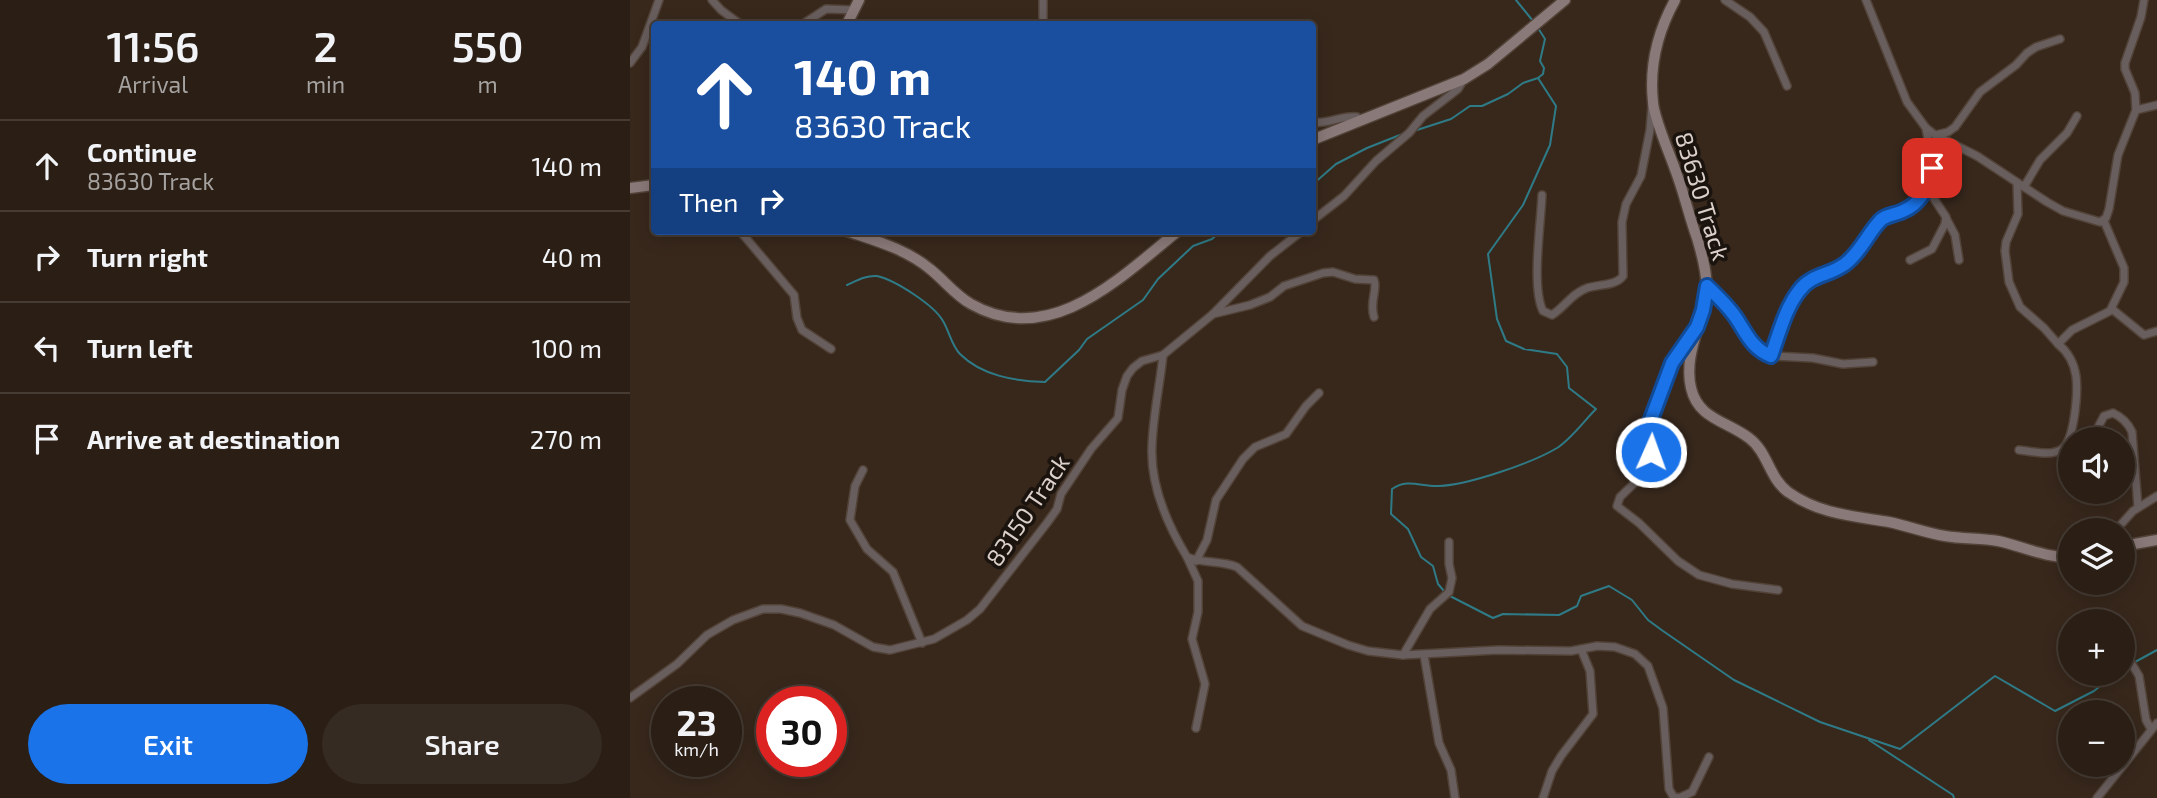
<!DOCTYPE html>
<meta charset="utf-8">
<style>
:root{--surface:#2a1e15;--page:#362b22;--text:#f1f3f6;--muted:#a5a2a0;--line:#463c34;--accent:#1a73e8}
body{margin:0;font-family:"Exo 2",sans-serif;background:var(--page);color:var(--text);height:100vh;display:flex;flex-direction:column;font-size:26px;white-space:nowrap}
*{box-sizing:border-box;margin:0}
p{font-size:23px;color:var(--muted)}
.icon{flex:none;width:38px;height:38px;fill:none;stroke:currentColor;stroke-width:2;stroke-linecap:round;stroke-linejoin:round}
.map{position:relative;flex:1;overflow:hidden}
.details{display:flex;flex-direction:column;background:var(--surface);width:630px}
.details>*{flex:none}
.top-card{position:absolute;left:21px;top:21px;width:665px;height:214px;border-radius:7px;box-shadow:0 4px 18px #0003,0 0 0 2px var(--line);background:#1a4fa0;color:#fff;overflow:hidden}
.tools{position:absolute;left:1428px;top:427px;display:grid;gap:14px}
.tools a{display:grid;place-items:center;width:77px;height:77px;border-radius:50%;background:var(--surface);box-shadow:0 4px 18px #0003,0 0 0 2px var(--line);font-size:35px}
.speed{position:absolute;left:21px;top:686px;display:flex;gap:14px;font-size:35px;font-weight:700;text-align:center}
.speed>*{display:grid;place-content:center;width:91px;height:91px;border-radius:50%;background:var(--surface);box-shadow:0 4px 18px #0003,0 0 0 2px var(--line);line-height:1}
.speed small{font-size:18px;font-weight:400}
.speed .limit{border:10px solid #d22;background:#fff;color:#111}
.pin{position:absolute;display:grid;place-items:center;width:60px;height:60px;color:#fff;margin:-30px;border-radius:14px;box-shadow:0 4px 10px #0006}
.me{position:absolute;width:77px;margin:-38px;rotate:2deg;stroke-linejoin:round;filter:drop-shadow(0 0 5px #0008)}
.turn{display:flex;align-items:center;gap:24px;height:147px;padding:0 28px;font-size:32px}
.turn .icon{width:91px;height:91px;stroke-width:2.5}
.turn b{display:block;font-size:49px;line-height:60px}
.then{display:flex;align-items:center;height:66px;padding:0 28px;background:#0003;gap:14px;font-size:26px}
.eta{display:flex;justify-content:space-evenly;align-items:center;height:119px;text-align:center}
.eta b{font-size:42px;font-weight:600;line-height:49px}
.button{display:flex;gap:14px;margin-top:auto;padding:14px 28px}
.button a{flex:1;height:80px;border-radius:42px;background:var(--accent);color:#fff;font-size:28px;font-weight:600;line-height:80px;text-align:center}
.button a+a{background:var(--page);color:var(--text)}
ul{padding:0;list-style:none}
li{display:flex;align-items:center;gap:21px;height:91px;padding:0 28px;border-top:2px solid var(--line)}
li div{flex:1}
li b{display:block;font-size:26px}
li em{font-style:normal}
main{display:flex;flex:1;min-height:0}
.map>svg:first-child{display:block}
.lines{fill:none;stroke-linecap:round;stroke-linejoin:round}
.stream{stroke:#2e7b87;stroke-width:2}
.street-casing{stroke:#524338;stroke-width:10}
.secondary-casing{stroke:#524338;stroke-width:13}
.street{stroke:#695e5e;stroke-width:7}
.secondary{stroke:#8a7979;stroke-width:10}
.route-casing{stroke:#114b97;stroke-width:18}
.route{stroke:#1a73e8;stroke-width:12}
.labels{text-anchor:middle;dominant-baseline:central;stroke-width:7;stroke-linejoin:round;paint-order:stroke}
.street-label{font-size:24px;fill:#dcd1ca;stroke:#1a130e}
</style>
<main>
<section class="details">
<div class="eta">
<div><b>11:56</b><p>Arrival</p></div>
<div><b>2</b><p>min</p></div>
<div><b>550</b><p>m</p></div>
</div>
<ul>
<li><svg class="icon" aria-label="ahead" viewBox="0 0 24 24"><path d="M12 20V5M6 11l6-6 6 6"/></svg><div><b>Continue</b><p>83630 Track</p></div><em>140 m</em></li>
<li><svg class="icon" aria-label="right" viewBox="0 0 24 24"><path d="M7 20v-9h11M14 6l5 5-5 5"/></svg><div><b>Turn right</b></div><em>40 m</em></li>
<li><svg class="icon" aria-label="left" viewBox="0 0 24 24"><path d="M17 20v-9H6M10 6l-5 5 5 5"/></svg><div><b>Turn left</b></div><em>100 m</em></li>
<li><svg class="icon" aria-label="arrive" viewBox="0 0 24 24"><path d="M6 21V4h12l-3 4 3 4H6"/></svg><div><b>Arrive at destination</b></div><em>270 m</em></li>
</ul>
<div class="button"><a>Exit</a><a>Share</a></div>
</section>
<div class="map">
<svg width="1527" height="798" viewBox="0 0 1527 798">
<rect width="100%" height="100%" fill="#38281c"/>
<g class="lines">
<g class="stream">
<path d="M886,0L903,21"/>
<path d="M787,130L821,119L840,106H852L878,94L893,83L908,78L913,74L914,68L910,61L915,39L908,28"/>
<path d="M682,185L706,164L737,148L775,133"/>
<path d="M217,285C226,281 236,275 247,276C265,280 304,305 313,321C319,331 322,346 330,354C352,376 385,381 415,382L449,350L457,339L513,300L528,279L563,246L582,239L591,231"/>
<path d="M814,591L808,584L803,566L791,557L778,529L761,514L762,489C778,478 791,487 809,486C838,485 902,463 927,448C941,439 954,421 966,409L939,388L937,367L927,354L894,349L876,341L867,319L858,254L893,205L920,145L926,106L908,78"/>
<path d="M818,595L863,618L873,614L929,615L947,606L951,596L979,586L1002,600L1018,620L1033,631L1104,680L1190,722L1270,749L1365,676L1425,711L1464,691L1485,674"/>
<path d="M1505,662L1527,650"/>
<path d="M1493,669L1498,666"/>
<path d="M1239,740L1323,795L1324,798"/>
</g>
<g class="street-casing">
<g id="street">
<path d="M82,0L91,10L110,24"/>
<path d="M1095,0L1120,17L1134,32L1157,86"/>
<path d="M1236,0L1277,102L1296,128L1305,135L1347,156L1417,202L1433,211L1470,222L1476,218L1479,209L1488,155L1506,110L1505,93L1495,69V63L1511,17L1514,0"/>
<path d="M173,24L196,9L224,10"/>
<path d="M413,24V0"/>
<path d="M0,63L12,47L29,0"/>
<path d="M1506,110L1527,105"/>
<path d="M682,122C698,125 711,115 727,117L730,121"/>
<path d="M1306,135L1318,132L1325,127L1350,92L1386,65L1397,53L1406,47L1430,39"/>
<path d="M1387,183L1388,214L1376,242L1375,251L1379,282L1390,307L1414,328L1428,344L1442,330L1480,311L1494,282V268L1474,221"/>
<path d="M1394,187L1410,160L1437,133L1447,116"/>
<path d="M912,195C911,223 901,287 913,311L922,315C935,307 941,294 957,288C969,284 986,286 993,276L992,222L996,204L1011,176L1020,130L1022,105"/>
<path d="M1316,218L1325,235L1329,260"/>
<path d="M682,221L714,196L746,161L779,133L793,116L828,89L834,79"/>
<path d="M110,231L164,295L167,318L172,330L201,349"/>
<path d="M1280,260L1302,249L1315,224L1316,217L1297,188"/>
<path d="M1077,286C1086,295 1096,304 1104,315C1115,330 1122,349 1141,356C1149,334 1155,310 1168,291C1180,274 1198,276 1214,265C1232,253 1237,229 1251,219C1259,213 1272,213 1281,207C1286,204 1288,200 1292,195C1308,173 1300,153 1296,128"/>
<path d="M1482,309L1514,335L1527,331"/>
<path d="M583,314L620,305L640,297L654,286L693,273L703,272L725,279L744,280C748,290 739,301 744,317"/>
<path d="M1064,331L1042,363L1020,422L1021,451L1019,464L1015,473L990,497L987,506L1009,523L1048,561L1069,575L1102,584L1148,590"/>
<path d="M533,355C530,385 523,415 522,446C520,486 537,524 557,557"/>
<path d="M1141,356L1183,358L1213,364L1243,362"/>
<path d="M1466,431L1474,416L1483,413C1492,417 1498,423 1502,432L1508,507"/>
<path d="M1389,450C1401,451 1421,457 1432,449C1445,439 1448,391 1446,376C1444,363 1438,352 1428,344"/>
<path d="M233,470L225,486L220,520L237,549L263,572L292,643"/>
<path d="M1486,530L1503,511L1527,496"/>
<path d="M566,561L577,540L586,500L613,459L625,447L656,434L676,406L689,393"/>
<path d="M1493,649L1509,676L1516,720L1521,729"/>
<path d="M773,655L800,609L819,592L822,578L819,564V542"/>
<path d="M794,655L809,743L821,770L825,798"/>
<path d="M0,698L47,664L77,635L103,620L133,609H151L170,613L204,625L243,647L260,650L304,639L337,620L350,609L417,523L427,509L431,494L461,449L488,418L492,390L497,376L503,368L512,361L533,355L583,314L640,256L672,231"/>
<path d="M566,728L575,684L562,639L568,612V581L557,557C574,564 590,560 607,567L672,626L718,645L738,651L773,655L868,650L941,651L967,646L985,647L1005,654L1018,666L1033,708L1039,789L1043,796L1049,798"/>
<path d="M913,798L922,771L931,756L963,714L960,671L951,649"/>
<path d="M1049,798L1062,792L1079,757"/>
<path d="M1467,798L1527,723"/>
</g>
</g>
<g class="secondary-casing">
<g id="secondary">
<path d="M1045,0C1028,31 1019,65 1023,102C1024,119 1040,154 1046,172C1054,193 1059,216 1067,238C1071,252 1078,274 1076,289C1074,322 1053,354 1061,388C1068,419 1097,421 1119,438C1138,452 1139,478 1158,492C1189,514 1223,516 1259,522C1278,526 1296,533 1315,536C1333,539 1351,538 1368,541C1392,546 1416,558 1440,557"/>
<path d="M217,24L229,0"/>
<path d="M682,140L834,79L858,64L935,0"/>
<path d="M0,188L24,185"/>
<path d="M217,231C246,241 276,249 300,269C314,280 325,295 341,304C420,349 490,278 548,231"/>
<path d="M1493,546L1527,540"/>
</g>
</g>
<use href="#street" class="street"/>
<use href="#secondary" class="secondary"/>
</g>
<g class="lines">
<g class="route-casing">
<path id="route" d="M1021,452L1020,422L1042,363L1067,327L1073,310L1077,286C1086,295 1096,304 1104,315C1115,330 1121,349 1141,356C1149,334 1155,309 1169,291C1181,274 1199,276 1215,264C1230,253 1237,235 1249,222C1254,215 1265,215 1273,211C1290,204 1300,186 1302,168"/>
</g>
<use href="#route" class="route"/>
</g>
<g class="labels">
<g class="street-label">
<text transform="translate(1073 196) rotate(73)">83630 Track</text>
<text transform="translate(397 510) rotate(-56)">83150 Track</text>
</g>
</g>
</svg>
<div class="tools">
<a><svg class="icon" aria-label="sound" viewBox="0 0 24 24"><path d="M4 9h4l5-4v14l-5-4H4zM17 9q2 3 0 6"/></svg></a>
<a><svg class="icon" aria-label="layers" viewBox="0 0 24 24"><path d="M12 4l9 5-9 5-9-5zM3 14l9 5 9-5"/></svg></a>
<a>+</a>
<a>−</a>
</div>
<div class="speed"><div>23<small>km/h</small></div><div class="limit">30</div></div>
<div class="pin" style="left:1302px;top:168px;background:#d93025"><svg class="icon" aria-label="arrive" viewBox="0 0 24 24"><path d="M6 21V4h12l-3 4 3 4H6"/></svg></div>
<svg class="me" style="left:1021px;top:452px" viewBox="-20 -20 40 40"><circle r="17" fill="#1a73e8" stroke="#fff" stroke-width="3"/><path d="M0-11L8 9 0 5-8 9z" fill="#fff"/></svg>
<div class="top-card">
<div class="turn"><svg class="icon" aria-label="ahead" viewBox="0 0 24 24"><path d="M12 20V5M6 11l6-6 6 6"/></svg><div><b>140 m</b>83630 Track</div></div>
<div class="then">Then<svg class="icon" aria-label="right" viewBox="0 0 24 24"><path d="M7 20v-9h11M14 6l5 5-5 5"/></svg></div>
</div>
</div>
</main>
